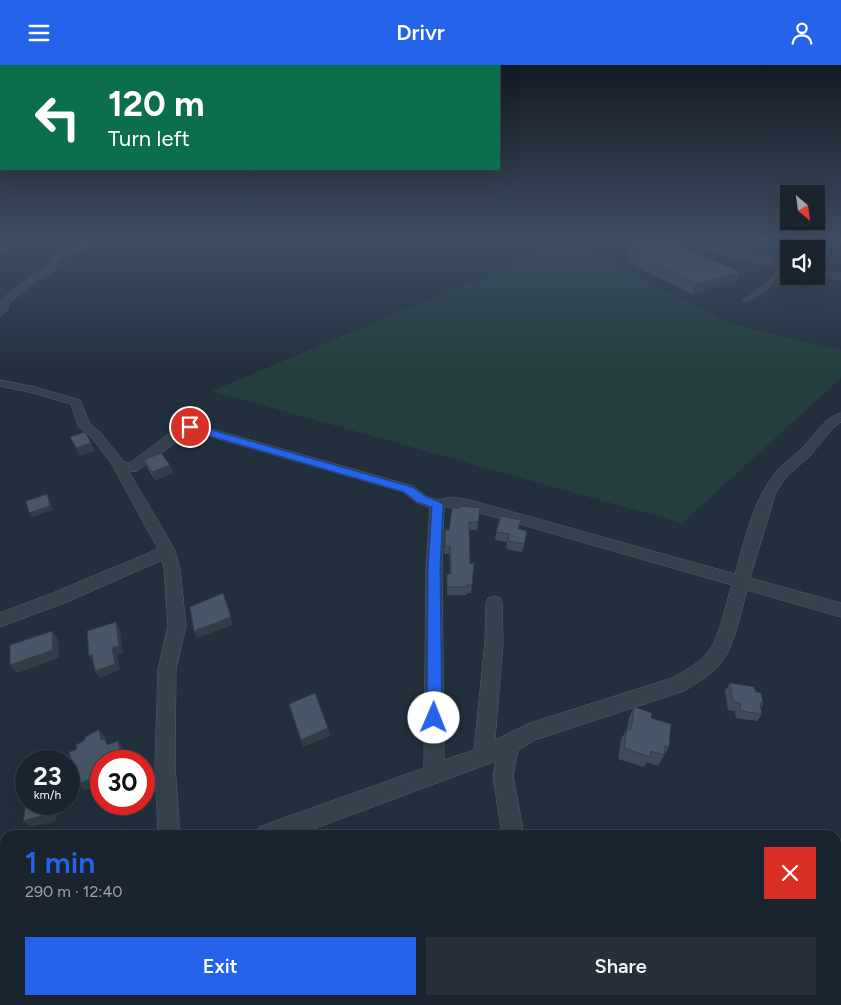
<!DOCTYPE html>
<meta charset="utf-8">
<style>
:root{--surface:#1a242e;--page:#27303a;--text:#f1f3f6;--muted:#9fa4aa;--line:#38414a;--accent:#2563eb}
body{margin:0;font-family:Figtree,sans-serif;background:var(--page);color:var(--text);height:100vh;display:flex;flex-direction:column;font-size:19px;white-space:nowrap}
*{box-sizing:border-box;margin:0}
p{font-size:16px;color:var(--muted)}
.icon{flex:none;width:28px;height:28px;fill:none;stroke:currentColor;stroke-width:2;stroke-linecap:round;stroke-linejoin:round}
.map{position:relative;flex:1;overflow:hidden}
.drawer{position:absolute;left:0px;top:765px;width:841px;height:175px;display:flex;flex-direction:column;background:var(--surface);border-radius:15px 15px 0 0;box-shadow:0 5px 20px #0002,0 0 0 1px var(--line)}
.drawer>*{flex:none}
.guide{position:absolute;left:0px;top:0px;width:500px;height:105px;box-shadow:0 5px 20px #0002,0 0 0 1px var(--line);background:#0b6e4f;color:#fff;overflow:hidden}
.needle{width:32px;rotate:151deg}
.controls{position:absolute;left:780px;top:120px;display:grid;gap:10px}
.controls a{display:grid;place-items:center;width:45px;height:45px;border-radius:0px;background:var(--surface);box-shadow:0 5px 20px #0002,0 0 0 1px var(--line);font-size:25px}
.speed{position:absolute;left:15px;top:685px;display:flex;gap:10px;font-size:25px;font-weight:700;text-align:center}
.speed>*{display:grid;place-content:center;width:65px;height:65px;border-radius:50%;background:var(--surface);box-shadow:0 5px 20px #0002,0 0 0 1px var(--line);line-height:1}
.speed small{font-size:12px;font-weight:400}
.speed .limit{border:8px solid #d22;background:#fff;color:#111}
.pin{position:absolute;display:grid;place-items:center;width:42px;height:42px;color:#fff;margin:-21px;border:2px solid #fff;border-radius:50%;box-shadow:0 1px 5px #0007}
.me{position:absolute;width:55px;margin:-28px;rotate:1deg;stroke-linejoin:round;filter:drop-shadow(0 0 4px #0008)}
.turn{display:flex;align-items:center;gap:18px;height:105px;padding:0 25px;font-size:22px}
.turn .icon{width:65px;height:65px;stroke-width:2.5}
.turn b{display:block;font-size:35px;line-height:42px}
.round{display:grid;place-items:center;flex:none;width:52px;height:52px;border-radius:0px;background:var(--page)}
.summary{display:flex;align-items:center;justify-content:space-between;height:85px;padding:0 25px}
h1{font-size:30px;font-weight:600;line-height:38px;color:var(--accent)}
.primary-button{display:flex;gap:10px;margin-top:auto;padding:10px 25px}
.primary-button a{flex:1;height:58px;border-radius:0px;background:var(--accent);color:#fff;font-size:20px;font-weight:600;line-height:58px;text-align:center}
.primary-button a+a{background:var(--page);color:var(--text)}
header{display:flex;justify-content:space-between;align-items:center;height:65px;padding:0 25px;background:var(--accent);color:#fff;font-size:22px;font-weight:600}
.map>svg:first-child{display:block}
.green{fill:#243e3f}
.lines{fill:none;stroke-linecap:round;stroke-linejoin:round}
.service-casing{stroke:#54606c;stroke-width:1}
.minor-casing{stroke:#54606c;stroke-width:1}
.tertiary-casing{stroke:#54606c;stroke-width:1}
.service{fill:#36424e;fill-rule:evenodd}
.minor{fill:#36424e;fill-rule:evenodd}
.tertiary{fill:#36424e;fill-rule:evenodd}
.wall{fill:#3e4b59}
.shaded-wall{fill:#323d48}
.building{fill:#485767;stroke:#323d48}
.route{fill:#2563eb;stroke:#184099}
</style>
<header><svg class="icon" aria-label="menu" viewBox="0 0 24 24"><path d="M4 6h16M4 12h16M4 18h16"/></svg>Drivr<svg class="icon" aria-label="person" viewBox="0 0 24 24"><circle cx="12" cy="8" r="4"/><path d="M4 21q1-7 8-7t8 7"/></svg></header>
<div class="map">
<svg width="841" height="940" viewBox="0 0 841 940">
<rect width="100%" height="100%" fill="#22303e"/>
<path class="green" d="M561,179L581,181L733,259L841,285V313L682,458L212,326Z"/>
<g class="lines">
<g class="service-casing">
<path id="service" d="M781,199L784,200C778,213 758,236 743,237V235C759,225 772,216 781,199Z"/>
</g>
<g class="minor-casing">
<g id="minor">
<path d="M19,175H30L0,187V182Z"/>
<path d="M93,175H103L60,194L53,207L34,217L8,239L9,244L0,251V236L28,213L47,203L54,190Z"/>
<path d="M0,315L35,322L80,335L90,359L100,367L124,397L130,398L178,362L190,358L413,421L426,431L438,435L451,432L470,435L735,509C745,474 753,435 776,407C784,397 796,390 804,381C815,369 825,352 841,348V357L833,363L810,391L787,411L776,427L750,513L841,538V552L747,525C741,546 735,580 721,598C711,610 697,618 684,626L535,675L518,685L513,711L524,770H502L493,711L496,696L297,770H256L259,762L267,759L424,703L426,504L430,443L416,437L403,427L191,366L137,406L129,407L164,466L175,486L180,504L186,561L176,604L175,700L180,770H158L155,700L158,604L168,561L164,504L162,495L67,537L0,562V548L55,527L158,484L111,398L92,373L78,361L71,339L33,328L0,321ZM451,442L470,445L732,520C725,541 721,567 709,586C700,598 684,606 672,613L530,658L495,675L503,577L502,538L500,533L494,531L488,533L486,538L485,577L474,685L444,695L442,504L444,443Z"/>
<path d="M5,868V894L0,896V870Z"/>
<path d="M526,935H552L553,940H527Z"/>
</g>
</g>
<g class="tertiary-casing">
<g id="tertiary">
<path d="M683,175H698L748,189L789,198V204L742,194L685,177Z"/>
<path d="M816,204L841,209V215L816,210Z"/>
</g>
</g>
<use href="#service" class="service"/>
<use href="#minor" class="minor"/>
<use href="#tertiary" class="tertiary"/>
</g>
<g class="wall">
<path d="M631,181L740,207L736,216L692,229L630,198L632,192L628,190Z"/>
<path d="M144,395L170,400L173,408L155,415L147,403Z"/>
<path d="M460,443H480L477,465H469L470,499L474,498L471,528H467L466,530H447V510L450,508L449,489H444L445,465H449Z"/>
<path d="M519,464L526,474L522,487L506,484L507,477L495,475L496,467Z"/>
<path d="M730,618L756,627L763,639L761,642L762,649L757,656L736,653L735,646L728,645L725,626Z"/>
<path d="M634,642L651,653L669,682L658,701L647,697L644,702L618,694L621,674L627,664L629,653Z"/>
</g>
<g class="shaded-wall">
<path d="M740,207L736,216L692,229L696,219Z"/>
<path d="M91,378L95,386L80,391L76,383Z"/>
<path d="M170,400L173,408L155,415L152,407Z"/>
<path d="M47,429L49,433L53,445L32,452L29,448Z"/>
<path d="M223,528L233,560L197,573L194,566Z"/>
<path d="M116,557L120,564L123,588L117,590L120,605L100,613L95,606Z"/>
<path d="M52,566L58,574L59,593L17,608L10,600Z"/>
<path d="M92,589L93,597L89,591Z"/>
<path d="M328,663L330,671L303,682L301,675Z"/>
<path d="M99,665L105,672L107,682L101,675Z"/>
<path d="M118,676L123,683L126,694L119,696H104V693Z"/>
<path d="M101,704V719L84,726L78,719Z"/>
<path d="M50,739H58L56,756L31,762L23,756Z"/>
<path d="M5,813V821L0,823V815Z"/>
<path d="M337,935H344L339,938Z"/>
</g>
<g class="building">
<path d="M655,175L668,180L675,179L740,207L696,219L633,189L643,186L631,181Z"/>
<path d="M85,367L91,378L76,383L70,372Z"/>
<path d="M161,388L170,400L152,407L144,395Z"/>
<path d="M47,429L50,441L29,448L26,436Z"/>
<path d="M461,441L480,443L478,457H469L470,499L474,498L472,520H467V522H447V510L451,508L450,481H445V465H449L452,443H460Z"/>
<path d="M501,451L521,455L518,464L527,466L524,479L508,476L509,469L496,467Z"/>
<path d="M223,528L231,552L194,566L190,542Z"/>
<path d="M116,557L119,581L112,583L115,599L95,606L92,589L89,591L87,566Z"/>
<path d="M52,566L53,585L10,600V580Z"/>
<path d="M730,618L754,622L756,627L761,628L763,639L760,638L762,649L741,646L740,638L733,637Z"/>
<path d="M315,628L328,663L301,675L289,639Z"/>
<path d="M634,642L652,648L651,653L671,659L669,682L665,681L664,690L651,686L650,692L624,683L627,664L631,665Z"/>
<path d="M99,665L101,675L105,674L107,680L118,676L120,687L104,693V696H101V704L99,705V711L78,719L69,687L77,684L76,680L85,675V672Z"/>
<path d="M26,739H50L48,749L23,756Z"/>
<path d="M5,789V813L0,815V791Z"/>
</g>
<linearGradient id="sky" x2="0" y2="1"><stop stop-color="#131a22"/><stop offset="0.57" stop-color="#3e4e63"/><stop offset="1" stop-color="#3e4e63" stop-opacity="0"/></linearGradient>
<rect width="841" height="306" fill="url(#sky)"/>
<path class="route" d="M190,359L412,422L425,431L441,438L443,440L440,504L442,653L439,658L434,660L429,658L427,653L428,504L432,442L417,437L404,427L186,364V360Z"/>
</svg>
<div class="controls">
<a><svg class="needle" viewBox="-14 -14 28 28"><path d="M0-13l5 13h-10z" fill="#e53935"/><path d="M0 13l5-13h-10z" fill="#9fa4aa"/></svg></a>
<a><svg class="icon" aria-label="sound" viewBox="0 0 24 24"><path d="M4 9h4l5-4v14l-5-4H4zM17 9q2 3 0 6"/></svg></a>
</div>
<div class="speed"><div>23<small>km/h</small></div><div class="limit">30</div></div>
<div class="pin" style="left:190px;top:362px;background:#d93025"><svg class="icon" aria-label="arrive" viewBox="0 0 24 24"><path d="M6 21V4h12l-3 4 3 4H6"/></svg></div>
<svg class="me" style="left:434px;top:653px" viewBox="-20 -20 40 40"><circle r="19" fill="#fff"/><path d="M0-13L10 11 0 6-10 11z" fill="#2563eb"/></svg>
<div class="guide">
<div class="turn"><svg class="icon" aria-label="left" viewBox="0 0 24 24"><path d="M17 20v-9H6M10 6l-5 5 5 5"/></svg><div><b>120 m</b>Turn left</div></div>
</div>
<section class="drawer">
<div class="summary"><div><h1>1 min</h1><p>290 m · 12:40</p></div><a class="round" style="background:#d93025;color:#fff"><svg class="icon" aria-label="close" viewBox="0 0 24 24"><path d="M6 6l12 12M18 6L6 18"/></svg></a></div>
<div class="primary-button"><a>Exit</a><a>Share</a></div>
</section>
</div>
